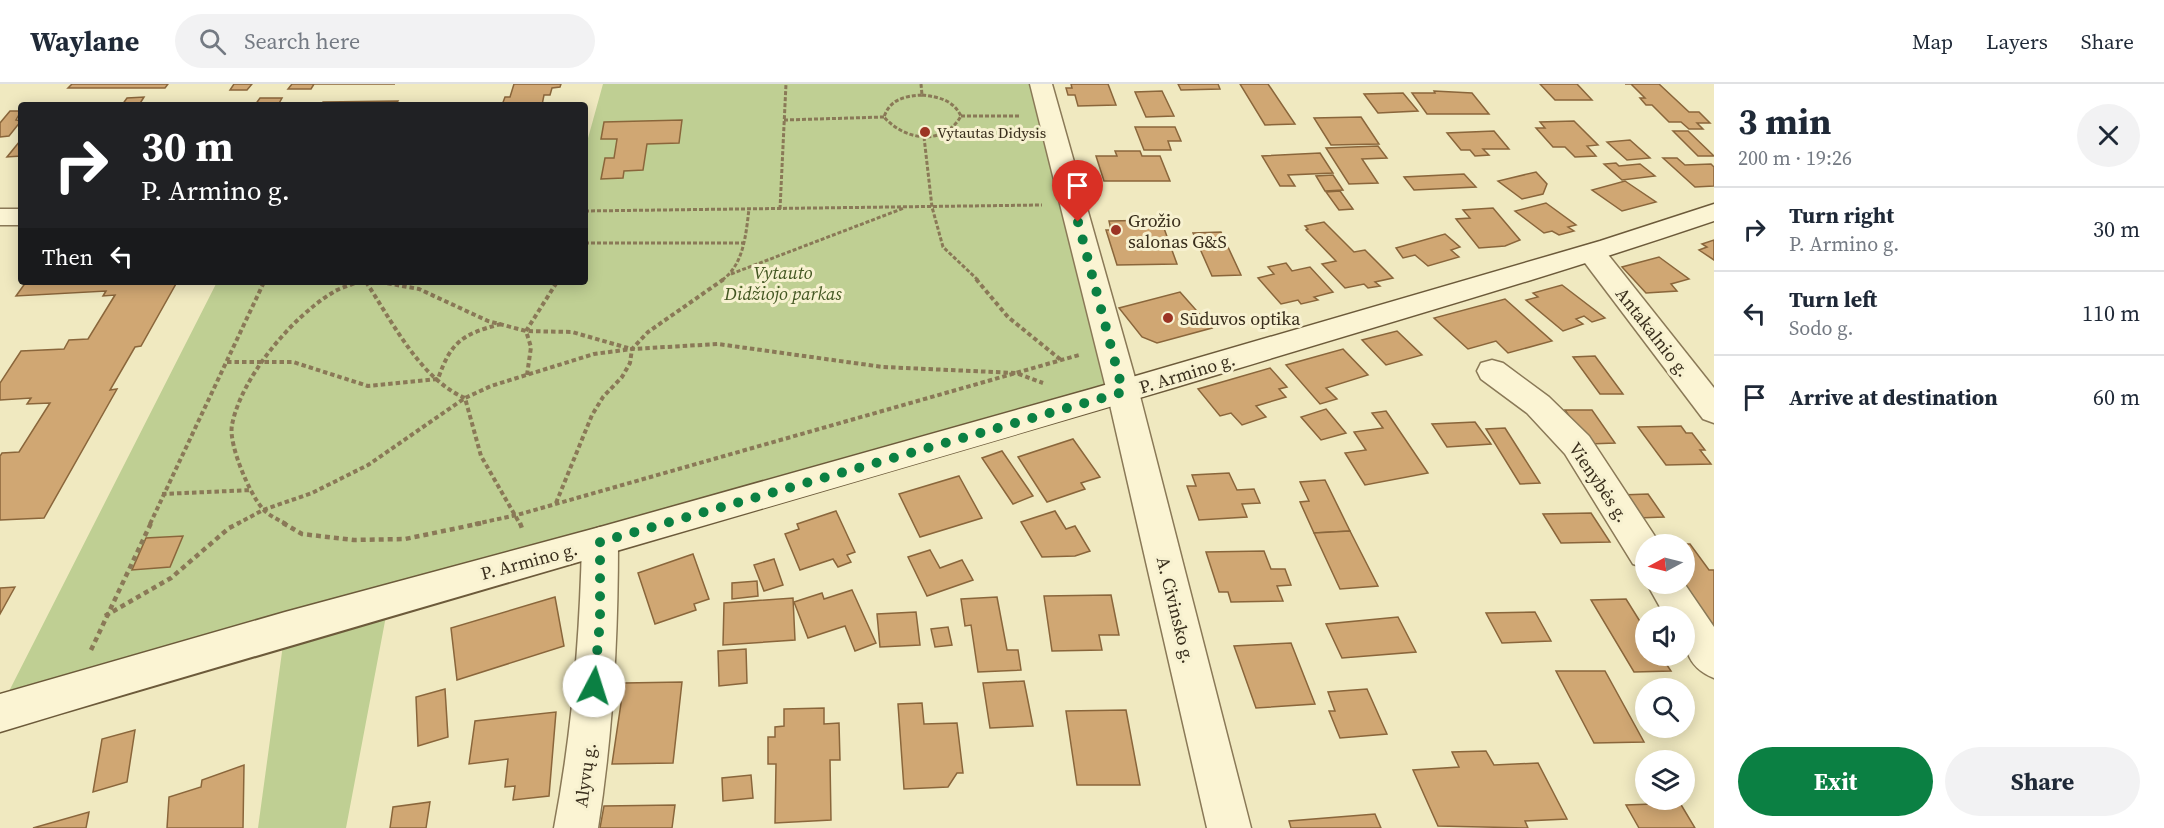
<!DOCTYPE html>
<meta charset="utf-8">
<style>
:root{--surface:#fff;--page:#f2f2f3;--text:#1f2937;--muted:#747a83;--line:#e0e1e3;--accent:#0b8043}
body{margin:0;font-family:"Source Serif 4",serif;background:var(--page);color:var(--text);height:100vh;display:flex;flex-direction:column;font-size:22px;white-space:nowrap}
*{box-sizing:border-box;margin:0}
p{font-size:20px;color:var(--muted)}
.icon{flex:none;width:33px;height:33px;fill:none;stroke:currentColor;stroke-width:2;stroke-linecap:round;stroke-linejoin:round}
.map{position:relative;flex:1;overflow:hidden}
.drawer{display:flex;flex-direction:column;background:var(--surface);width:450px}
.drawer>*{flex:none}
.banner{position:absolute;left:18px;top:18px;width:570px;height:183px;border-radius:6px;box-shadow:0 3px 15px #0003;background:#202124;color:#fff;overflow:hidden}
.needle{width:39px;rotate:263deg}
.buttons{position:absolute;left:1635px;top:450px;display:grid;gap:12px}
.buttons a{display:grid;place-items:center;width:60px;height:60px;border-radius:50%;background:var(--surface);box-shadow:0 3px 15px #0003;font-size:30px}
.pin{position:absolute;display:grid;place-items:center;width:51px;height:51px;color:#fff;margin:-62px -26px;border-radius:50% 50% 50% 0;rotate:-45deg;box-shadow:0 0 6px #0007}
.pin .icon{rotate:45deg}
.me{position:absolute;width:66px;margin:-33px;rotate:5deg;stroke-linejoin:round;filter:drop-shadow(0 0 4px #0008)}
.turn{display:flex;align-items:center;gap:21px;height:126px;padding:0 24px;font-size:27px}
.turn .icon{width:78px;height:78px;stroke-width:2.5}
.turn b{display:block;font-size:42px;line-height:51px}
.then{display:flex;align-items:center;height:57px;padding:0 24px;background:#0003;gap:12px;font-size:22px}
.round{display:grid;place-items:center;flex:none;width:63px;height:63px;border-radius:32px;background:var(--page)}
.summary{display:flex;align-items:center;justify-content:space-between;height:102px;padding:0 24px}
h1{font-size:36px;font-weight:700;line-height:45px}
.primary-button{display:flex;gap:12px;margin-top:auto;padding:12px 24px}
.primary-button a{flex:1;height:69px;border-radius:36px;background:var(--accent);color:#fff;font-size:24px;font-weight:700;line-height:69px;text-align:center}
.primary-button a+a{background:var(--page);color:var(--text)}
ul{padding:0;list-style:none}
li{display:flex;align-items:center;gap:18px;height:84px;padding:0 24px;border-top:2px solid var(--line)}
li div{flex:1}
li b{display:block;font-size:22px}
li em{font-style:normal}
header{display:flex;align-items:center;gap:36px;box-sizing:border-box;height:84px;padding:0 30px;background:var(--surface);border-bottom:2px solid var(--line)}
header strong{font-size:28px}
nav{display:flex;gap:33px;margin-inline-start:auto;font-size:21px}
.search{width:420px;height:54px;background:var(--page);display:flex;align-items:center;gap:15px;box-sizing:border-box;padding:0 21px;border-radius:33px;color:var(--muted);font-size:22px}
main{display:flex;flex:1;min-height:0}
.map>svg:first-child{display:block}
.green{fill:#bfcf93}
.building{fill:#d0a773;stroke:#8a663b;stroke-width:1.5}
.lines{fill:none;stroke-linecap:round;stroke-linejoin:round}
.minor-casing{stroke:#8a7957;stroke-width:3}
.secondary-casing{stroke:#6c5a3a;stroke-width:3}
.path-far2{stroke:#8a7957;stroke-width:3;stroke-dasharray:4 2;stroke-linecap:butt}
.path-far1{stroke:#8a7957;stroke-width:4;stroke-dasharray:4.5 3;stroke-linecap:butt}
.path{stroke:#8a7957;stroke-width:4.5;stroke-dasharray:5 4;stroke-linecap:butt}
.minor{fill:#fbf4d3;fill-rule:evenodd}
.secondary{fill:#fbf4d3;fill-rule:evenodd}
.route{stroke:#0b8043;stroke-width:10;stroke-dasharray:0 18}
.poi-dot{fill:#9c3424;stroke:#f7f1d0;stroke-width:2}
.labels{text-anchor:middle;dominant-baseline:central;stroke-width:6;stroke-linejoin:round;paint-order:stroke}
.far-poi-label{font-size:15px;fill:#392e1c;stroke:#f7f1d0;text-anchor:start}
.poi-label{font-size:18px;fill:#392e1c;stroke:#f7f1d0;text-anchor:start}
.park-label{font-size:18px;font-style:italic;fill:#425621;stroke:#f7f1d0}
.street-label{font-size:18px;fill:#392e1c;stroke:#f7f1d0}
</style>
<header>
<strong>Waylane</strong>
<div class="search"><svg class="icon" aria-label="search" viewBox="0 0 24 24"><circle cx="10" cy="10" r="6"/><path d="M15 15l6 6"/></svg>Search here</div>
<nav><a>Map</a><a>Layers</a><a>Share</a></nav>
</header>
<main>
<div class="map">
<svg width="1714" height="744" viewBox="0 0 1714 744">
<rect width="100%" height="100%" fill="#f0e9c0"/>
<path class="green" d="M603,0H1041L1123,308L389,516L346,744H258L285,546L0,625L217,198H585V65Z"/>
<g class="building">
<path d="M72,0H168L165,4H68Z"/>
<path d="M234,0H252L247,6H230Z"/>
<path d="M292,0H395H314L311,5H288Z"/>
<path d="M514,0H561L560,3L552,4L550,11H544L542,21H502L505,13H510Z"/>
<path d="M1071,0H1108L1116,21L1078,22L1075,11H1068L1066,4H1072Z"/>
<path d="M1178,0H1218L1220,5L1181,6Z"/>
<path d="M1240,0H1268L1295,40L1265,41Z"/>
<path d="M1540,0H1577L1592,16H1555Z"/>
<path d="M1625,0H1659L1689,28H1699L1710,39H1697L1703,45H1689L1681,38H1669L1652,21H1646L1640,14H1645L1631,0Z"/>
<path d="M1162,7L1174,32L1146,33L1135,8Z"/>
<path d="M1434,7L1472,9L1489,30H1427L1412,9H1435Z"/>
<path d="M1403,9L1418,27L1378,29L1364,10Z"/>
<path d="M144,13L139,21H122L127,14Z"/>
<path d="M260,14H282L278,21H255Z"/>
<path d="M398,17L396,21H322L323,18Z"/>
<path d="M10,27H21L16,36L21,37L9,52L0,53V39Z"/>
<path d="M1361,33L1379,60L1331,61L1314,34Z"/>
<path d="M682,36L679,59L647,60L643,86L624,87L623,94L601,95L605,74H614L617,55H601L604,38Z"/>
<path d="M1574,37L1598,61L1587,62L1596,72L1575,73L1565,63H1553L1536,44H1545L1540,38Z"/>
<path d="M1135,43H1175L1181,57H1168L1171,66H1144Z"/>
<path d="M1494,47L1509,65H1483L1489,71L1475,72L1470,66H1461L1447,49Z"/>
<path d="M1673,47H1688L1714,72H1698Z"/>
<path d="M1630,56L1650,74L1627,76L1607,58Z"/>
<path d="M20,57L21,72L7,73Z"/>
<path d="M1378,62L1387,74L1362,75L1378,99L1349,100L1326,64Z"/>
<path d="M1115,67H1140L1142,72H1160L1170,97H1104L1096,72H1117Z"/>
<path d="M1320,69L1333,89L1288,91L1295,102H1280L1262,72Z"/>
<path d="M1663,74H1677L1685,81L1711,80L1714,83V102L1695,103Z"/>
<path d="M1616,79L1619,82L1640,80L1655,92L1622,96L1604,80Z"/>
<path d="M1536,88L1547,100L1543,110L1522,115L1498,97Z"/>
<path d="M1464,90L1476,103L1414,106L1404,93Z"/>
<path d="M1333,91L1343,106L1325,107L1316,92Z"/>
<path d="M1625,97L1656,118L1622,127L1592,106Z"/>
<path d="M1340,107L1353,125L1339,126L1326,108Z"/>
<path d="M1546,119L1576,141L1568,143L1574,147L1559,151L1552,147L1544,149L1515,127Z"/>
<path d="M1493,124L1520,156L1505,162L1479,164L1456,135L1470,134L1463,126Z"/>
<path d="M1161,136L1177,180L1117,181L1106,146H1111L1109,137Z"/>
<path d="M1324,138L1354,168L1365,166L1393,194L1375,198L1380,202L1368,204L1364,200L1345,204L1322,180L1336,177L1306,146L1308,145L1305,142Z"/>
<path d="M1221,148L1241,191L1212,192L1193,149Z"/>
<path d="M1445,150L1460,163L1451,166L1459,173L1428,182L1415,171L1403,174L1396,164Z"/>
<path d="M1714,156V176L1699,166L1707,163L1702,160Z"/>
<path d="M1659,173L1689,195L1671,200L1677,207L1646,209L1622,183Z"/>
<path d="M1286,179L1292,187L1310,183L1333,208L1314,213L1318,216L1301,220L1298,216L1281,220L1258,194L1274,190L1268,183Z"/>
<path d="M26,198H177L141,262L135,263L110,306L117,305L44,434L0,436V372L2,369L19,368L50,319L27,320L31,314L0,316V299L21,267L64,265L69,256L88,255L115,211L103,212L106,207L16,212Z"/>
<path d="M1562,201L1605,234L1592,238L1584,232L1576,235L1583,240L1563,247L1526,216L1538,213L1533,209Z"/>
<path d="M1180,208L1212,244L1157,259L1142,253L1119,224Z"/>
<path d="M1505,215L1552,257L1508,269L1496,257L1468,265L1434,234Z"/>
<path d="M1397,247L1422,271L1386,281L1362,256Z"/>
<path d="M1343,265L1368,291L1326,304L1337,315L1320,320L1286,281Z"/>
<path d="M1595,272L1623,310H1600L1573,273Z"/>
<path d="M1270,284L1287,303L1279,305L1286,313L1256,322L1266,333L1242,341L1231,329L1220,332L1198,305Z"/>
<path d="M1326,325L1346,349L1321,356L1301,333Z"/>
<path d="M1565,326H1592L1615,359L1588,360Z"/>
<path d="M1386,327L1428,389L1365,401L1345,369L1366,366L1354,348L1383,344L1372,329Z"/>
<path d="M1475,338L1491,360L1447,363L1432,340Z"/>
<path d="M1681,342L1686,349H1692L1705,366H1700L1711,380L1666,381L1638,343Z"/>
<path d="M1505,344L1540,399L1520,400L1486,345Z"/>
<path d="M1073,355L1100,393L1081,399L1085,405L1047,418L1018,373Z"/>
<path d="M1002,367L1033,412L1013,420L982,374Z"/>
<path d="M1229,389L1237,406L1254,405L1260,419L1242,420L1247,433L1199,436L1187,402H1196L1192,391Z"/>
<path d="M959,392L982,434L920,453L899,410Z"/>
<path d="M1325,396L1350,447L1314,449L1300,418L1309,417L1300,398Z"/>
<path d="M1648,410L1664,433L1637,434L1621,411Z"/>
<path d="M836,427L855,468L847,471L851,478L838,483L833,475L800,486L785,450L799,445L797,440Z"/>
<path d="M1055,427L1066,445L1075,442L1090,467L1075,472L1042,473L1021,438Z"/>
<path d="M1591,429L1610,458L1561,459L1543,430Z"/>
<path d="M1350,447L1378,502L1340,505L1314,449Z"/>
<path d="M183,452L170,483L132,486L146,454Z"/>
<path d="M1666,460H1690L1709,486H1714V542H1708L1679,500H1684V460Z"/>
<path d="M930,466L940,484L962,476L973,496L927,512L908,473Z"/>
<path d="M1264,467L1271,485H1285L1291,501L1277,502L1283,517L1231,518L1228,508H1219L1206,468Z"/>
<path d="M693,470L709,515L694,520L696,526L655,540L638,489Z"/>
<path d="M774,475L783,501L764,507L754,481Z"/>
<path d="M757,497L758,512L732,515V499Z"/>
<path d="M15,503L0,530V504Z"/>
<path d="M852,506L876,559L855,567L845,542L808,554L794,518L822,509L824,515Z"/>
<path d="M1111,511L1119,551H1099L1102,566L1052,567L1044,512Z"/>
<path d="M555,513L564,562L457,596L451,544Z"/>
<path d="M997,513L1007,566H1018L1021,586L978,588L971,541L965,542L961,515Z"/>
<path d="M793,514L795,556L723,561L724,519Z"/>
<path d="M1626,515L1646,547V572H1661L1671,587L1634,588L1591,516Z"/>
<path d="M916,528L920,561L880,563L877,530Z"/>
<path d="M1535,528L1551,557L1502,559L1486,529Z"/>
<path d="M1398,533L1416,568L1342,574L1326,540Z"/>
<path d="M948,543L952,561L935,563L931,545Z"/>
<path d="M1291,559L1315,620L1256,624L1234,562Z"/>
<path d="M746,565L747,599L719,602L718,567Z"/>
<path d="M1556,587H1605L1644,658L1594,659Z"/>
<path d="M1024,597L1033,642L990,644L983,599Z"/>
<path d="M682,598L673,679L612,680L624,599Z"/>
<path d="M445,605L448,653L418,662L416,613Z"/>
<path d="M1367,605L1387,650L1340,654L1329,627H1335L1328,608Z"/>
<path d="M922,619L924,640L957,639L963,689H957L948,703L904,705L898,620Z"/>
<path d="M824,624V640L839,639L840,676H830L831,736L775,739L776,680H768V653H775V643L784,642V625Z"/>
<path d="M1126,626L1140,701H1077L1066,627Z"/>
<path d="M556,628L549,712L513,716L515,702L505,703L508,675L469,680L475,637Z"/>
<path d="M135,646L127,698L93,708L102,655Z"/>
<path d="M1486,667L1494,681L1538,679L1567,735L1525,737L1528,744L1438,742L1413,686L1459,683L1452,668Z"/>
<path d="M244,681L243,744H167L169,713L201,703L202,696Z"/>
<path d="M751,691L753,714L723,717L722,694Z"/>
<path d="M430,718L426,744H390L393,723Z"/>
<path d="M1680,719L1695,744H1639L1626,721Z"/>
<path d="M675,721L672,744H600L604,722Z"/>
<path d="M89,728L86,744H33Z"/>
<path d="M1375,730L1381,744H1291L1289,737Z"/>
</g>
<g class="lines">
<g class="minor-casing">
<g id="minor">
<path d="M1030,0H1052L1139,308L1251,744H1207L1107,308Z"/>
<rect x="0" y="125" width="21" height="16"/>
<path d="M1592,160L1602,163L1714,304V339L1703,335L1582,175L1578,169L1582,163Z"/>
<path d="M1492,276L1503,279L1549,313L1589,352L1660,460H1646V484L1633,480L1565,370L1527,329L1481,295L1477,287L1481,279Z"/>
<path d="M600,443L613,448L618,458C618,554 613,649 598,744H554C572,649 580,554 582,458L587,448Z"/>
<path d="M1684,499L1714,543V594C1684,582 1684,560 1684,532H1665L1647,500Z"/>
</g>
</g>
<g class="secondary-casing">
<path id="secondary" d="M1714,120V137C1555,191 1394,237 1233,286C823,410 410,524 0,648V610L285,528L600,443L1091,305L1600,157Z"/>
</g>
<g class="path-far2">
<path d="M921,0L922,11"/>
<path d="M922,11C939,13 953,16 961,32C944,62 905,57 884,33C890,15 905,12 922,11Z"/>
<path d="M961,32H1020"/>
<path d="M784,36L884,33"/>
<path d="M924,53L932,123L943,163L978,196"/>
<path d="M780,125L786,0"/>
<path d="M585,127L1042,121"/>
<path d="M585,159H745"/>
<path d="M731,190L904,124"/>
<path d="M722,196C744,181 746,149 749,125"/>
</g>
<g class="path-far1">
<path d="M976,195L1008,233L1061,276"/>
<path d="M366,198C392,237 420,295 465,314L481,372L520,440"/>
<path d="M380,198L419,205L488,237L526,247L572,248L628,264"/>
<path d="M227,278H293L368,302L438,295C451,257 463,250 501,240"/>
<path d="M527,291L531,263L526,247L557,198"/>
<path d="M162,410L252,406"/>
<path d="M556,419L592,331L603,313L622,293L630,279L632,265L648,248L724,195"/>
<path d="M150,440L264,198"/>
<path d="M237,440L263,426L312,409L368,381L465,314L491,302L594,270L632,265L718,260L883,283L1016,289L1043,299"/>
<path d="M286,440C279,436 268,431 263,425C250,411 228,360 232,341C241,294 291,234 332,209C339,204 349,202 357,198"/>
<path d="M475,440L517,431L1079,271"/>
</g>
<g class="path">
<path d="M283,439L302,450L354,456L405,455L482,439"/>
<path d="M520,439L523,447"/>
<path d="M105,532L171,494L229,444L239,439"/>
<path d="M91,566L151,439"/>
</g>
<use href="#minor" class="minor"/>
<use href="#secondary" class="secondary"/>
</g>
<g class="lines">
<path class="route" d="M594,602L600,537V458L1123,308L1078,138"/>
</g>
<g class="poi-dot">
<circle cx="925" cy="48" r="6"/>
<circle cx="1116" cy="146" r="6"/>
<circle cx="1168" cy="234" r="6"/>
</g>
<g class="labels">
<g class="far-poi-label">
<text x="937" y="48">Vytautas Didysis</text>
</g>
<g class="poi-label">
<text x="1128" y="136">Grožio<tspan x="1128" dy="21">salonas G&amp;S</tspan></text>
<text x="1180" y="234">Sūduvos optika</text>
</g>
<g class="park-label">
<text x="783" y="188">Vytauto<tspan x="783" dy="21">Didžiojo parkas</tspan></text>
</g>
<g class="street-label">
<text transform="translate(1653 248) rotate(52)">Antakalnio g.</text>
<text transform="translate(1187 289) rotate(-17)">P. Armino g.</text>
<text transform="translate(1599 398) rotate(56)">Vienybės g.</text>
<text transform="translate(529 477) rotate(-15)">P. Armino g.</text>
<text transform="translate(1176 526) rotate(76)">A. Civinsko g.</text>
<text transform="translate(585 691) rotate(-82)">Alyvų g.</text>
</g>
</g>
</svg>
<div class="buttons">
<a><svg class="needle" viewBox="-14 -14 28 28"><path d="M0-13l5 13h-10z" fill="#e53935"/><path d="M0 13l5-13h-10z" fill="#747a83"/></svg></a>
<a><svg class="icon" aria-label="sound" viewBox="0 0 24 24"><path d="M4 9h4l5-4v14l-5-4H4zM17 9q2 3 0 6"/></svg></a>
<a><svg class="icon" aria-label="search" viewBox="0 0 24 24"><circle cx="10" cy="10" r="6"/><path d="M15 15l6 6"/></svg></a>
<a><svg class="icon" aria-label="layers" viewBox="0 0 24 24"><path d="M12 4l9 5-9 5-9-5zM3 14l9 5 9-5"/></svg></a>
</div>
<div class="pin" style="left:1078px;top:138px;background:#d93025"><svg class="icon" aria-label="arrive" viewBox="0 0 24 24"><path d="M6 21V4h12l-3 4 3 4H6"/></svg></div>
<svg class="me" style="left:594px;top:602px" viewBox="-20 -20 40 40"><circle r="19" fill="#fff"/><path d="M0-13L10 11 0 6-10 11z" fill="#0b8043"/></svg>
<div class="banner">
<div class="turn"><svg class="icon" aria-label="right" viewBox="0 0 24 24"><path d="M7 20v-9h11M14 6l5 5-5 5"/></svg><div><b>30 m</b>P. Armino g.</div></div>
<div class="then">Then<svg class="icon" aria-label="left" viewBox="0 0 24 24"><path d="M17 20v-9H6M10 6l-5 5 5 5"/></svg></div>
</div>
</div>
<section class="drawer">
<div class="summary"><div><h1>3 min</h1><p>200 m · 19:26</p></div><a class="round"><svg class="icon" aria-label="close" viewBox="0 0 24 24"><path d="M6 6l12 12M18 6L6 18"/></svg></a></div>
<ul>
<li><svg class="icon" aria-label="right" viewBox="0 0 24 24"><path d="M7 20v-9h11M14 6l5 5-5 5"/></svg><div><b>Turn right</b><p>P. Armino g.</p></div><em>30 m</em></li>
<li><svg class="icon" aria-label="left" viewBox="0 0 24 24"><path d="M17 20v-9H6M10 6l-5 5 5 5"/></svg><div><b>Turn left</b><p>Sodo g.</p></div><em>110 m</em></li>
<li><svg class="icon" aria-label="arrive" viewBox="0 0 24 24"><path d="M6 21V4h12l-3 4 3 4H6"/></svg><div><b>Arrive at destination</b></div><em>60 m</em></li>
</ul>
<div class="primary-button"><a>Exit</a><a>Share</a></div>
</section>
</main>
